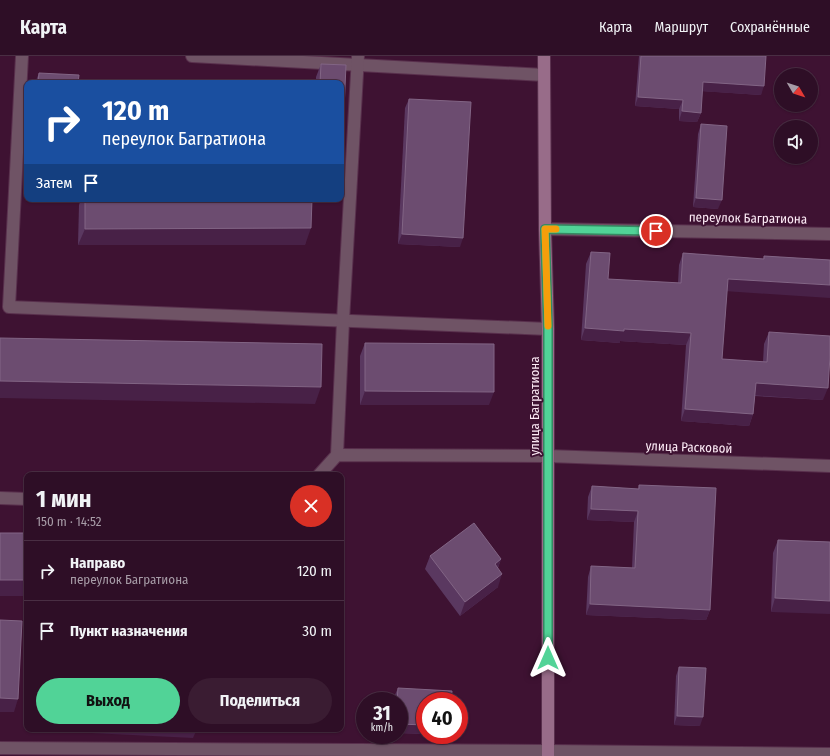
<!DOCTYPE html>
<html lang="ru">
<meta charset="utf-8">
<style>
:root{--surface:#2e0e26;--page:#3a1c32;--text:#f1f3f6;--muted:#a79ca7;--line:#492e43;--accent:#51d397}
body{margin:0;font-family:"Fira Sans Condensed",sans-serif;background:var(--page);color:var(--text);height:100vh;display:flex;flex-direction:column;font-size:15px;white-space:nowrap}
*{box-sizing:border-box;margin:0}
p{font-size:13px;color:var(--muted)}
.icon{flex:none;width:22px;height:22px;fill:none;stroke:currentColor;stroke-width:2;stroke-linecap:round;stroke-linejoin:round}
.map{position:relative;flex:1;overflow:hidden}
.drawer{position:absolute;left:24px;top:416px;width:320px;height:260px;display:flex;flex-direction:column;background:var(--surface);border-radius:8px;box-shadow:0 1px 3px #0004,0 0 0 1px var(--line)}
.drawer>*{flex:none}
.top-card{position:absolute;left:24px;top:24px;width:320px;height:122px;border-radius:8px;box-shadow:0 1px 3px #0004,0 0 0 1px var(--line);background:#1a4fa0;color:#fff;overflow:hidden}
.needle{width:26px;rotate:129deg}
.fabs{position:absolute;left:774px;top:12px;display:grid;gap:8px}
.fabs a{display:grid;place-items:center;width:44px;height:44px;border-radius:50%;background:var(--surface);box-shadow:0 1px 3px #0004,0 0 0 1px var(--line);font-size:20px}
.speed{position:absolute;left:356px;top:636px;display:flex;gap:8px;font-size:20px;font-weight:700;text-align:center}
.speed>*{display:grid;place-content:center;width:52px;height:52px;border-radius:50%;background:var(--surface);box-shadow:0 1px 3px #0004,0 0 0 1px var(--line);line-height:1}
.speed small{font-size:10px;font-weight:400}
.speed .limit{border:6px solid #d22;background:#fff;color:#111}
.pin{position:absolute;display:grid;place-items:center;width:34px;height:34px;color:#fff;margin:-17px;border:2px solid #fff;border-radius:50%;box-shadow:0 1px 4px #0007}
.me{position:absolute;width:44px;margin:-22px;rotate:0deg;stroke-linejoin:round;filter:drop-shadow(0 0 3px #0008)}
.turn{display:flex;align-items:center;gap:14px;height:84px;padding:0 12px;font-size:18px}
.turn .icon{width:52px;height:52px;stroke-width:2.5}
.turn b{display:block;font-size:28px;line-height:34px}
.then{display:flex;align-items:center;height:38px;padding:0 12px;background:#0003;gap:8px;font-size:15px}
.round{display:grid;place-items:center;flex:none;width:42px;height:42px;border-radius:21px;background:var(--page)}
.overview{display:flex;align-items:center;justify-content:space-between;height:68px;padding:0 12px}
h1{font-size:24px;font-weight:700;line-height:30px}
.cta{display:flex;gap:8px;margin-top:auto;padding:8px 12px}
.cta a{flex:1;height:46px;border-radius:24px;background:var(--accent);color:#111;font-size:16px;font-weight:700;line-height:46px;text-align:center}
.cta a+a{background:var(--page);color:var(--text)}
ul{padding:0;list-style:none}
li{display:flex;align-items:center;gap:12px;height:60px;padding:0 12px;border-top:1px solid var(--line)}
li div{flex:1}
li b{display:block;font-size:15px}
li em{font-style:normal}
header{display:flex;align-items:center;gap:24px;box-sizing:border-box;height:56px;padding:0 20px;background:var(--surface);border-bottom:1px solid var(--line)}
header strong{font-size:19px}
nav{display:flex;gap:22px;margin-inline-start:auto;font-size:14px}
.map>svg:first-child{display:block}
.lines{fill:none;stroke-linecap:round;stroke-linejoin:round}
.lane-casing{stroke:#59304d;stroke-width:14}
.street-casing{stroke:#59304d;stroke-width:14}
.secondary-casing{stroke:#59304d;stroke-width:14}
.lane{stroke:#6f5365;stroke-width:12}
.street{stroke:#6f5365;stroke-width:12}
.secondary{stroke:#986c89;stroke-width:12}
.wall{fill:#5a3860}
.shaded-wall{fill:#482147}
.building{fill:#6c4c70;stroke:#826585}
.route-casing{stroke:#358962;stroke-width:10}
.route{stroke:#51d397;stroke-width:7}
.slow{stroke:#f59e0b;stroke-width:7}
.labels{text-anchor:middle;dominant-baseline:central;stroke-width:4;stroke-linejoin:round;paint-order:stroke}
.street-label{font-size:13px;fill:#fdebf6;stroke:#3e1232}
</style>
<header>
<strong>Карта</strong>
<nav><a>Карта</a><a>Маршрут</a><a>Сохранённые</a></nav>
</header>
<div class="map">
<svg width="830" height="700" viewBox="0 0 830 700">
<rect width="100%" height="100%" fill="#3e1232"/>
<g class="lines">
<g class="lane-casing">
<g id="lane">
<path d="M22,0L9,251L548,273"/>
<path d="M192,0L544,19"/>
<path d="M337,399L343,265L358,0"/>
<path d="M319,419L337,399L548,400"/>
<path d="M0,442L27,443"/>
</g>
</g>
<g class="street-casing">
<g id="street">
<path d="M545,173L830,178"/>
<path d="M548,400L830,410"/>
<path d="M0,692L548,695L830,698"/>
</g>
</g>
<g class="secondary-casing">
<path id="secondary" d="M544,0L545,173L548,273V700"/>
</g>
<use href="#lane" class="lane"/>
<use href="#street" class="street"/>
<use href="#secondary" class="secondary"/>
</g>
<g class="wall">
<path d="M639,0H766L761,39L702,35L701,57L697,66L679,65V53L635,50Z"/>
<path d="M321,8L341,27H316V21Z"/>
<path d="M39,17L78,27H35Z"/>
<path d="M409,43L460,191L398,188L405,52Z"/>
<path d="M701,68L718,153L693,151L698,78Z"/>
<path d="M81,143H312L305,189H78L79,149Z"/>
<path d="M591,196L608,223L678,227L679,209L683,197L763,203L764,200L830,204L727,235L722,303L763,306L764,288L769,276L823,344L755,340L753,358L749,370L681,365L686,289L620,285V287L581,284L586,208Z"/>
<path d="M365,287L489,349H360V300Z"/>
<path d="M639,429L710,554L706,564L586,559L588,521L591,510L632,512L634,466L587,464L588,441L592,430L638,433Z"/>
<path d="M778,484L830,486L771,556L773,497Z"/>
<path d="M430,500L501,503L498,512V531L460,560L425,513Z"/>
<path d="M679,611L700,670L674,669L676,620Z"/>
<path d="M398,632L425,678L399,677V645H394V641Z"/>
</g>
<g class="shaded-wall">
<path d="M703,26L764,30L761,39L699,35Z"/>
<path d="M638,41L683,44L679,53L635,50Z"/>
<path d="M682,55L701,57L697,66L679,65Z"/>
<path d="M696,142L722,144L718,153L693,151Z"/>
<path d="M311,172L305,189H78L85,173Z"/>
<path d="M402,178L463,182L460,191L398,188Z"/>
<path d="M728,223L830,229V242L724,235Z"/>
<path d="M585,272L624,273L691,277L686,289L620,285V287L581,284Z"/>
<path d="M0,325L321,331L315,348L0,342Z"/>
<path d="M756,327L828,332L823,344L751,339Z"/>
<path d="M365,335L494,336L489,349H360Z"/>
<path d="M685,353L753,358L749,370L681,365Z"/>
<path d="M591,453L638,455L634,466L587,464Z"/>
<path d="M501,503L496,517L495,508Z"/>
<path d="M502,518L498,531L460,560L465,546Z"/>
<rect x="0" y="524" width="27" height="16"/>
<path d="M775,542L830,545V558L771,556Z"/>
<path d="M590,548L710,554L706,564L586,559Z"/>
<path d="M0,642L18,643L14,656H0Z"/>
<path d="M677,660L703,661L700,670L674,669Z"/>
<path d="M399,668L425,669V678L399,677Z"/>
<path d="M92,673H197L193,682L91,677Z"/>
</g>
<g class="building">
<path d="M641,0H766L764,30L703,26L701,57L682,55L683,44L638,41Z"/>
<path d="M321,8L346,9L341,120V27H320Z"/>
<path d="M39,17L79,19L78,27H38Z"/>
<path d="M409,43L471,46L463,182L402,178Z"/>
<path d="M701,68L727,70L722,144L696,142Z"/>
<path d="M85,143H312L311,172L85,173Z"/>
<path d="M591,196L610,197L608,223L681,227L683,197L764,203V200L830,204V229L728,223L722,303L767,306L769,276L830,280V300L828,332L756,327L753,358L685,353L691,277L624,273V275L585,272Z"/>
<path d="M0,282L322,288L321,331L0,325Z"/>
<path d="M365,287L494,288V336L365,335Z"/>
<path d="M639,429L716,432L710,554L590,548L591,510L635,512L638,455L591,453L592,430L639,433Z"/>
<path d="M474,467L501,503L495,508L502,518L465,546L430,500Z"/>
<rect x="0" y="477" width="27" height="47"/>
<path d="M778,484L830,486V545L775,542Z"/>
<path d="M0,564L22,565L18,643L0,642Z"/>
<path d="M679,611L706,612L703,661L677,660Z"/>
<path d="M398,632L452,635L451,645H425V669L399,668V645H397Z"/>
</g>
<g class="lines">
<g class="route-casing">
<path id="route" d="M548,602V273L545,173L656,175"/>
</g>
<use href="#route" class="route"/>
<path class="slow" d="M548,270L545,173H556"/>
</g>
<g class="labels">
<g class="street-label">
<text transform="translate(748 162) rotate(1)">переулок Багратиона</text>
<text transform="translate(534 350) rotate(-90)">улица Багратиона</text>
<text transform="translate(689 391) rotate(2)">улица Расковой</text>
</g>
</g>
</svg>
<div class="fabs">
<a><svg class="needle" viewBox="-14 -14 28 28"><path d="M0-13l5 13h-10z" fill="#e53935"/><path d="M0 13l5-13h-10z" fill="#a79ca7"/></svg></a>
<a><svg class="icon" aria-label="sound" viewBox="0 0 24 24"><path d="M4 9h4l5-4v14l-5-4H4zM17 9q2 3 0 6"/></svg></a>
</div>
<div class="speed"><div>31<small>km/h</small></div><div class="limit">40</div></div>
<div class="pin" style="left:656px;top:175px;background:#d93025"><svg class="icon" aria-label="arrive" viewBox="0 0 24 24"><path d="M6 21V4h12l-3 4 3 4H6"/></svg></div>
<svg class="me" style="left:548px;top:602px" viewBox="-20 -20 40 40"><path d="M0-17L14 15 0 8-14 15z" fill="#51d397" stroke="#fff" stroke-width="4"/></svg>
<div class="top-card">
<div class="turn"><svg class="icon" aria-label="right" viewBox="0 0 24 24"><path d="M7 20v-9h11M14 6l5 5-5 5"/></svg><div><b>120 m</b>переулок Багратиона</div></div>
<div class="then">Затем<svg class="icon" aria-label="arrive" viewBox="0 0 24 24"><path d="M6 21V4h12l-3 4 3 4H6"/></svg></div>
</div>
<section class="drawer">
<div class="overview"><div><h1>1 мин</h1><p>150 m · 14:52</p></div><a class="round" style="background:#d93025;color:#fff"><svg class="icon" aria-label="close" viewBox="0 0 24 24"><path d="M6 6l12 12M18 6L6 18"/></svg></a></div>
<ul>
<li><svg class="icon" aria-label="right" viewBox="0 0 24 24"><path d="M7 20v-9h11M14 6l5 5-5 5"/></svg><div><b>Направо</b><p>переулок Багратиона</p></div><em>120 m</em></li>
<li><svg class="icon" aria-label="arrive" viewBox="0 0 24 24"><path d="M6 21V4h12l-3 4 3 4H6"/></svg><div><b>Пункт назначения</b></div><em>30 m</em></li>
</ul>
<div class="cta"><a>Выход</a><a>Поделиться</a></div>
</section>
</div>
